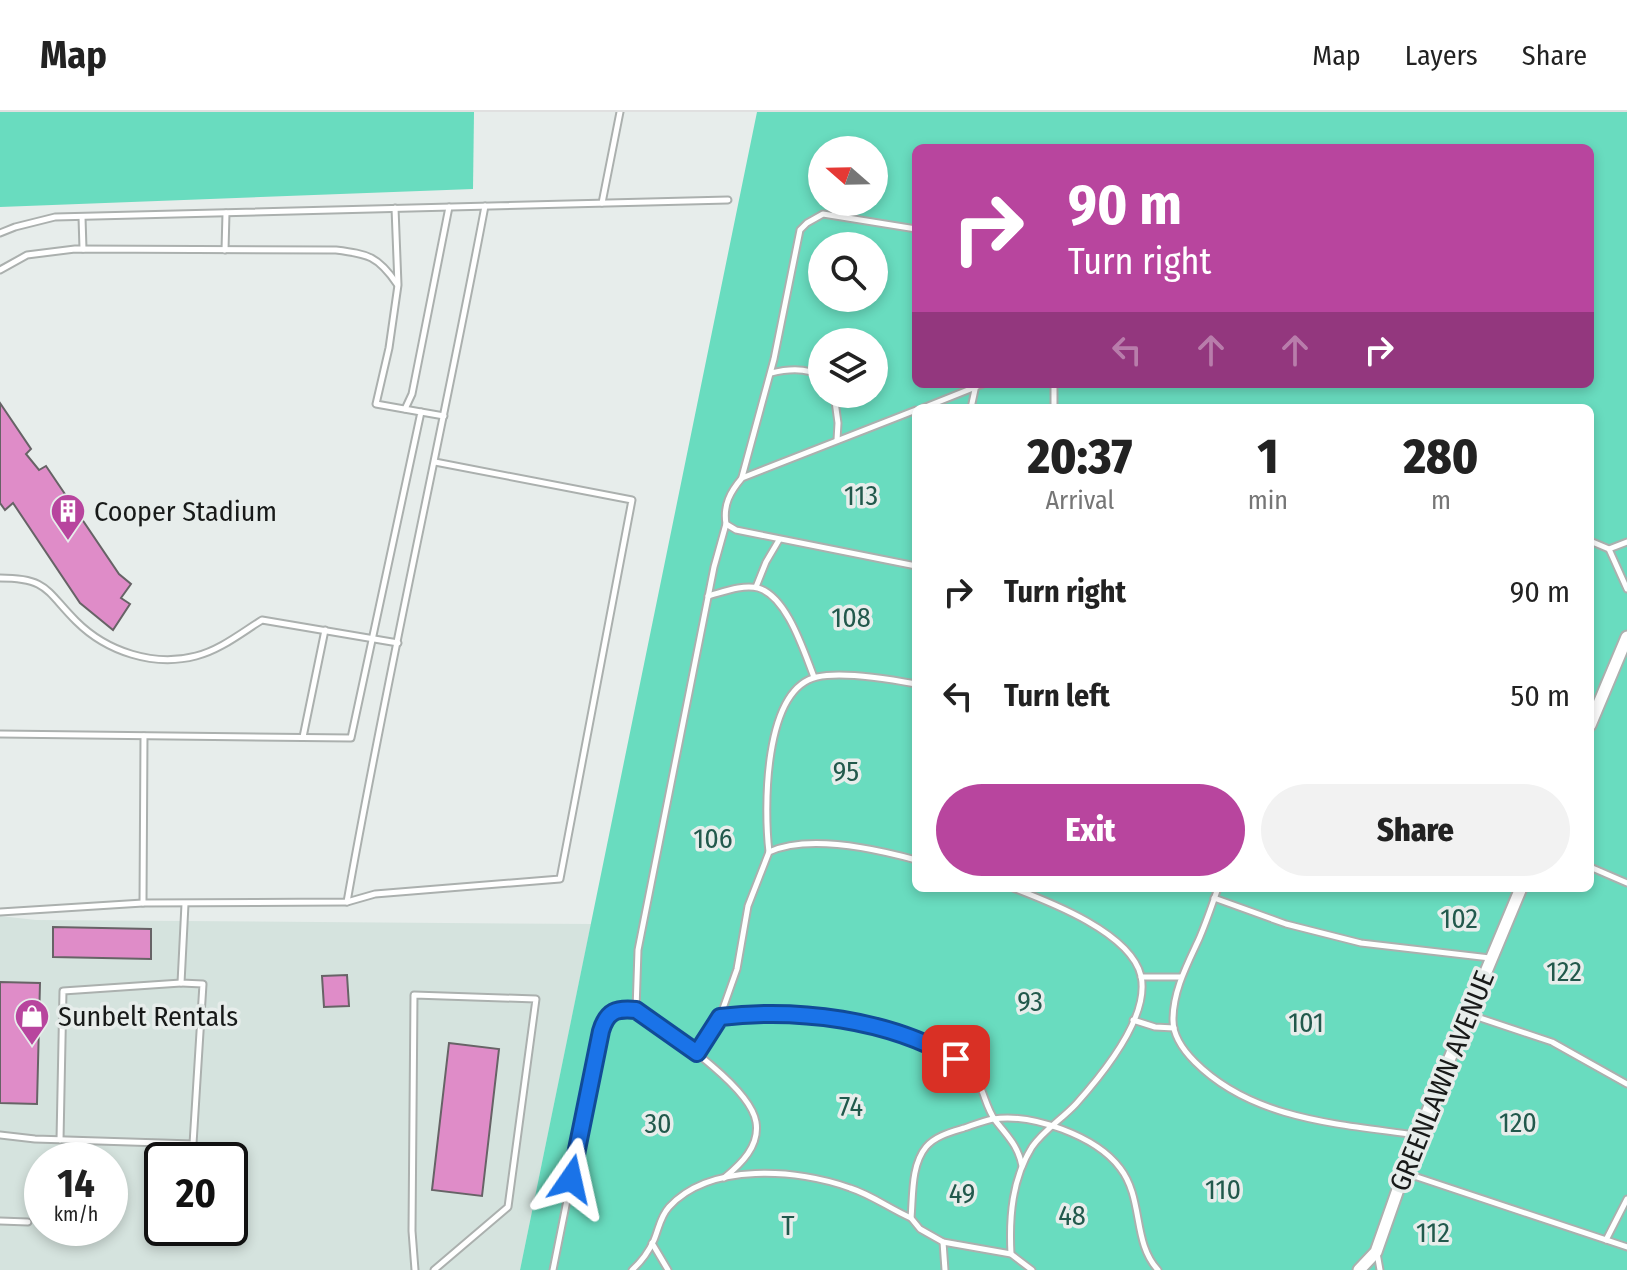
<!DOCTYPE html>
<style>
:root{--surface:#fff;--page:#f2f2f2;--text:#222;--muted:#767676;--line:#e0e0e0;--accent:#b8459e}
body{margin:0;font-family:"Fira Sans Condensed",sans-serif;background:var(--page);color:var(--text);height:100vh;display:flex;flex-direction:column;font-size:30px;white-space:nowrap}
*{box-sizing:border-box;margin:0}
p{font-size:26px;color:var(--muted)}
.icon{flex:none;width:44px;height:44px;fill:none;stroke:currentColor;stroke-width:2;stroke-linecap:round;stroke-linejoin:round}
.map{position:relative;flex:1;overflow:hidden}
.drawer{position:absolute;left:912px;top:292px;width:682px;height:488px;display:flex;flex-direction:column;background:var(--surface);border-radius:12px;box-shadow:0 4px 12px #0003}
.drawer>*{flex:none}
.banner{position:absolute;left:912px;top:32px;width:682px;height:244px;border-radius:12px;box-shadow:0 4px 12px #0003;background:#b8459e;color:#fff;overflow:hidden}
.needle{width:52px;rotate:290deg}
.controls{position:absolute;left:808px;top:24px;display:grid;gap:16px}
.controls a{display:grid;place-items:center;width:80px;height:80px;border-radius:50%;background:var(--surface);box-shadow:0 4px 12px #0003;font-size:40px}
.speed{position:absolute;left:24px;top:1030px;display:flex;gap:16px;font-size:40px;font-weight:700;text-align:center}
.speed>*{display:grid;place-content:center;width:104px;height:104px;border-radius:50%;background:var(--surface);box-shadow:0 4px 12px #0003;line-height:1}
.speed small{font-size:20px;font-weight:400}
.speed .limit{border:4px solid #111;border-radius:12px;background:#fff;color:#111}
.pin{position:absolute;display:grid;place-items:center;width:68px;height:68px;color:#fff;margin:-34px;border-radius:16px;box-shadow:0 4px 12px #0006}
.me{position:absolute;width:88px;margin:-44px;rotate:11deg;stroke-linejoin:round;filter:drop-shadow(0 0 6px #0008)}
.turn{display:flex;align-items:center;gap:28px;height:168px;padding:0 24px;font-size:36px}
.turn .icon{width:104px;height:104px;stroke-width:2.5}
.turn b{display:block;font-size:56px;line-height:68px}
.lanes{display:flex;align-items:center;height:76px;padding:0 24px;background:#0003;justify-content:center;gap:40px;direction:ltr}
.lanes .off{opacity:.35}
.eta{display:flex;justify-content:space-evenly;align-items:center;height:136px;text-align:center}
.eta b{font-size:48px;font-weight:800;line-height:56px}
.action{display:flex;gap:16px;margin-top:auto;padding:16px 24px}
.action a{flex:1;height:92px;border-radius:48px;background:var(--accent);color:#fff;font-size:32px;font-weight:800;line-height:92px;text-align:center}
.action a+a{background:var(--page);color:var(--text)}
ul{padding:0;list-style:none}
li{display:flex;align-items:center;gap:24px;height:104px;padding:0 24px}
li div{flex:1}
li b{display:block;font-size:30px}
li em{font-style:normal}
header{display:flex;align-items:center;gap:48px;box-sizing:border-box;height:112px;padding:0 40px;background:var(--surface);border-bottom:2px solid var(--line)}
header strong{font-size:38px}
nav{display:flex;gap:44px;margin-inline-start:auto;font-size:28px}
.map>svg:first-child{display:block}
.built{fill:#d5e3de;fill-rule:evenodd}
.green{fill:#69dcbf;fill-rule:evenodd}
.building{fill:#df8cc8;stroke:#676366;stroke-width:2}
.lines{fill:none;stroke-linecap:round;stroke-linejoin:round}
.lane-casing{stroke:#abb0ae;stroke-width:9}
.street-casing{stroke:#abb0ae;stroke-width:15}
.lane{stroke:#fff;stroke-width:5}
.street{stroke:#fff;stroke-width:11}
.route-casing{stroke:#114b97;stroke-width:20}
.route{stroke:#1a73e8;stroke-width:14}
.labels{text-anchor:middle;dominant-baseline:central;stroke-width:7;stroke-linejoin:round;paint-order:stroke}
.park-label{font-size:28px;fill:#22594c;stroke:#e7edeb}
.poi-label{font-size:28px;fill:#181a19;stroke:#e7edeb;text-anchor:start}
.street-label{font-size:28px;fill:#181a19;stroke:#e7edeb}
</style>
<header>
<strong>Map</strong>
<nav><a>Map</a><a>Layers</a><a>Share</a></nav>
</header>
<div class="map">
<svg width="1627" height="1158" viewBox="0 0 1627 1158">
<rect width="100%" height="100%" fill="#e7edeb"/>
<path class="built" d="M0,804L36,808L591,812L520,1158H0ZM42,1048H110V1116H42ZM162,1048H230V1116H162Z"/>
<g class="green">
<path d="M0,0H474L473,77L0,95Z"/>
<path d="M757,0H1627V1158H520ZM916,36H1590V272H916ZM822,38H874V90H822ZM822,134H874V186H822ZM822,230H874V282H822ZM916,296H1590V776H916Z"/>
</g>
<g class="building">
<path d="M0,291L31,337L26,342L39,358L46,354L119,462L131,472L121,486L130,492L113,518L80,491L13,391L5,398L0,391Z"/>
<path d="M53,815L151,817V847L53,845Z"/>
<path d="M347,863L349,894L324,895L322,864Z"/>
<path d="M0,870L40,871L37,992L0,991Z"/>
<path d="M449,931L499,937L482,1084L432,1078Z"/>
</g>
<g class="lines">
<g class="lane-casing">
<g id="lane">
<path d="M602,91L620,0"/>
<path d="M82,105L83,137"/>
<path d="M0,121L15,115L55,105L728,88"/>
<path d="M225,138L226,101"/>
<path d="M0,158L27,143L75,137L336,138C368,142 378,144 397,172"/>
<path d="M771,261C787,257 807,255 822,265"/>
<path d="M834,282L838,311L837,328"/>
<path d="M923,296L983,272"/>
<path d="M971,296L976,273"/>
<path d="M1054,296V272"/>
<path d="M405,297L412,282L449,95"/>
<path d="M916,298L742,366C730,380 723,393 726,412L736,418L916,454"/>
<path d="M421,300L444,304"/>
<path d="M742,365L774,247L800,118L807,111L823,102L916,117"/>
<path d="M1590,429L1609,437"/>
<path d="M1627,430L1609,437L1627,477"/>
<path d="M0,466C48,466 46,479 76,509C107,540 154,555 196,544C220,538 241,521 262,508L398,531"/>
<path d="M756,475L766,450L779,428"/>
<path d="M708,484C723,480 743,472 758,476C787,484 804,540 814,565"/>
<path d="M0,622L351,626L421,300L376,292L389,236L398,173L395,96"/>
<path d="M303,625L325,518"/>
<path d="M769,740C764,698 763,577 817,565C843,559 889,567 916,572"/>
<path d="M916,748C876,737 808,722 769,740L748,794L737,857L720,905C786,898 923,908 970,959C984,973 984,993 995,1008C1007,1024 1018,1033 1022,1054"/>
<path d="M1590,755L1627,771"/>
<path d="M1218,776C1212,793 1206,811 1199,827C1187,853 1173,879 1173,908C1173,924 1184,939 1195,950C1253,1008 1339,1012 1416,1023"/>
<path d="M1214,786L1286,812L1361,831L1490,846"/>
<path d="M347,790C388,557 441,327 485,94"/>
<path d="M143,791L144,624"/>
<path d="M0,800L143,791L347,790L375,782L560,767L632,388L435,350"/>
<path d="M1141,865H1181"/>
<path d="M636,898L638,838L714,455L726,412"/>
<path d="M1468,902L1552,930L1627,972"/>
<path d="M1133,908L1155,915L1174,916"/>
<path d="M697,941L720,905"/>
<path d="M0,1023L35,1027L193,1032L203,872L181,871L185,792"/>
<path d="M60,1028L63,879L181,871"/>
<path d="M1405,1061L1627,1135"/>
<path d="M0,1109L28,1110"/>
<path d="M1606,1128L1627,1087"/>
<path d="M943,1130L945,1158"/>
<path d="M652,1131L668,1158"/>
<path d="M1377,1141L1380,1158"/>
<path d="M1011,1142C1009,1105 1012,1067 1032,1035C1044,1018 1062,1007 1076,992C1101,964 1150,905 1141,864C1131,821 1050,790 1013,776"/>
<path d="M415,1158L412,1119L414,883L536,887L508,1095L434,1158"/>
<path d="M553,1158L601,919C607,900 616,896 636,898C666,919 750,973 756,1010C760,1034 741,1052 724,1066"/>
<path d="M632,1158C641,1150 649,1139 654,1128C659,1116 660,1105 669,1095C710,1050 798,1057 850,1076C872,1083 890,1097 911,1106"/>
<path d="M1032,1158L1011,1142L943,1130L920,1117L911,1106C913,1084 911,1053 926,1035C935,1024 951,1020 964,1016C973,1013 983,1009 993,1007C1032,1001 1096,1024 1120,1056C1144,1087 1132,1130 1158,1158"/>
</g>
</g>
<g class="street-casing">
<g id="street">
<path d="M1590,613L1627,525"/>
<path d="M1359,1158L1376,1140L1414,1032L1521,776"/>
</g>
</g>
<use href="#lane" class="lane"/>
<use href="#street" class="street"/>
</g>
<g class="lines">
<g class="route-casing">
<path id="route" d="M571,1067L601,919C607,899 616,896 636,898L697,941L720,905C798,896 888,907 956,947"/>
</g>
<use href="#route" class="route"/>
</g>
<defs>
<g id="building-pin" transform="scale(1.8)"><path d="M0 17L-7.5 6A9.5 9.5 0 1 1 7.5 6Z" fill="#b8459e" stroke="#e7edeb"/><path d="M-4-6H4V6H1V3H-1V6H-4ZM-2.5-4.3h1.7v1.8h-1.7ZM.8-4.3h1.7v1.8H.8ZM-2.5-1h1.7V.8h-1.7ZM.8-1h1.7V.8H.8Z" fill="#fff"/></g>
<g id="shop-pin" transform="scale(1.8)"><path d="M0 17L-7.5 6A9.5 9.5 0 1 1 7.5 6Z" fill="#b8459e" stroke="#e7edeb"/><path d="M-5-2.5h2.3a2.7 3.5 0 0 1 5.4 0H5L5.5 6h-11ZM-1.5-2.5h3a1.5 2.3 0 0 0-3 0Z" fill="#fff"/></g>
</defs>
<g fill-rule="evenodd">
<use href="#building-pin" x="68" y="399"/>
<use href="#shop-pin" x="32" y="904"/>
</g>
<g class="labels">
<g class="park-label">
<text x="861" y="383">113</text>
<text x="851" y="505">108</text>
<text x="846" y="659">95</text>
<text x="713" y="726">106</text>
<text x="1459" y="806">102</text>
<text x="1564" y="859">122</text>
<text x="1030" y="889">93</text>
<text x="1306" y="910">101</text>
<text x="851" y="994">74</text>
<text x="1518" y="1010">120</text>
<text x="658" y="1011">30</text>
<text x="1223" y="1077">110</text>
<text x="962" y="1081">49</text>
<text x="1072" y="1103">48</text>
<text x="788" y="1113">T</text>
<text x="1433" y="1120">112</text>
</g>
<g class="poi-label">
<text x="94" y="399">Cooper Stadium</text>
<text x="58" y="904">Sunbelt Rentals</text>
</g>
<g class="street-label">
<text transform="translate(1442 969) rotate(-68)">GREENLAWN AVENUE</text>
</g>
</g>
</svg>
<div class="controls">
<a><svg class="needle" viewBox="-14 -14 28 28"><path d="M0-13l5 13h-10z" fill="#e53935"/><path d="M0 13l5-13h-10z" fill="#767676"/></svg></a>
<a><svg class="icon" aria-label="search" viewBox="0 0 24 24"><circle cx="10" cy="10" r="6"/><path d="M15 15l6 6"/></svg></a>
<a><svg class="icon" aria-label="layers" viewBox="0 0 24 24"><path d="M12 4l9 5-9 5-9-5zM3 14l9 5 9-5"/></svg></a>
</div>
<div class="speed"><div>14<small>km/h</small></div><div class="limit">20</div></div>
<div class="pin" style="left:956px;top:947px;background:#d93025"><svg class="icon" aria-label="arrive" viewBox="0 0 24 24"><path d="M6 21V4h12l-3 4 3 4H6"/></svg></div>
<svg class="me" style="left:571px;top:1067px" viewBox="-20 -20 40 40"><path d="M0-17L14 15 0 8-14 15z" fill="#1a73e8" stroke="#fff" stroke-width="4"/></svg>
<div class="banner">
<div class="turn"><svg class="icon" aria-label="right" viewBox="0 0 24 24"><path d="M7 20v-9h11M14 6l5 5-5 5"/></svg><div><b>90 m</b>Turn right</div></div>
<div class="lanes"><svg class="icon off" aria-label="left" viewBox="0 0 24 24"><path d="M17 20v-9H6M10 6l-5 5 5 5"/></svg><svg class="icon off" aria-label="ahead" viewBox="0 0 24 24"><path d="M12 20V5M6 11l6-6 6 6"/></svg><svg class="icon off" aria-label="ahead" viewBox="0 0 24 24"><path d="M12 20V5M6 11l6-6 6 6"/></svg><svg class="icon" aria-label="right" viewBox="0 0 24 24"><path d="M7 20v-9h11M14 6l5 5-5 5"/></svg></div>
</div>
<section class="drawer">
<div class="eta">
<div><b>20:37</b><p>Arrival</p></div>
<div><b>1</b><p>min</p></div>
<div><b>280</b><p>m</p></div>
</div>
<ul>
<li><svg class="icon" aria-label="right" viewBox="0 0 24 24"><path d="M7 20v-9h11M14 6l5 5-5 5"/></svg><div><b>Turn right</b></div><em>90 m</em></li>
<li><svg class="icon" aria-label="left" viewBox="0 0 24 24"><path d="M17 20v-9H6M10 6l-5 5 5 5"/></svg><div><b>Turn left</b></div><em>50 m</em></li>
</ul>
<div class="action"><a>Exit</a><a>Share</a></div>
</section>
</div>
